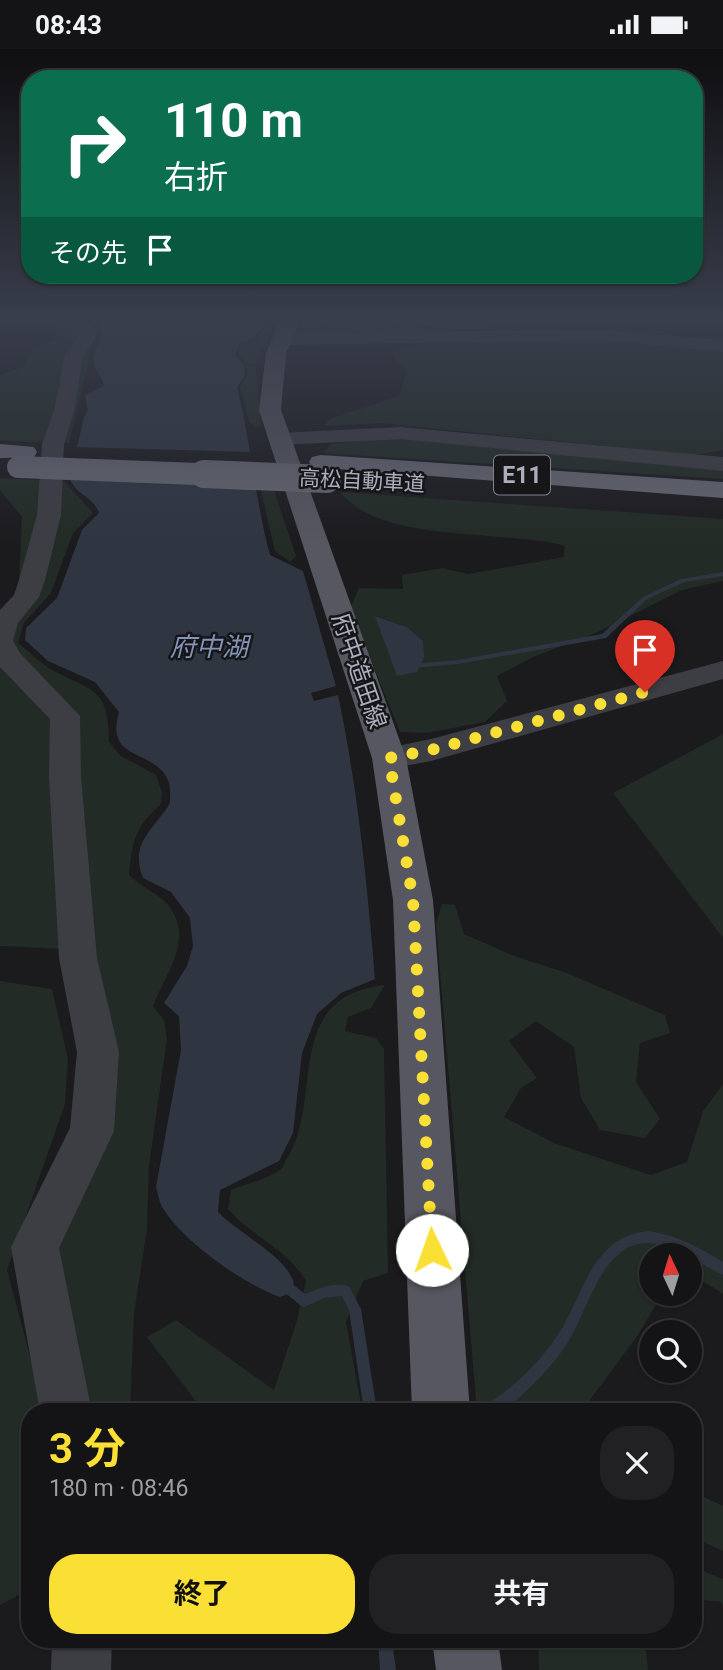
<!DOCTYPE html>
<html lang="ja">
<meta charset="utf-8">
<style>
:root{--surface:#141416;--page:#212123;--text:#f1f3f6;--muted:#9d9ea1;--line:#333335;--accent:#fadf35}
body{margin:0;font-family:Roboto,"Noto Sans JP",sans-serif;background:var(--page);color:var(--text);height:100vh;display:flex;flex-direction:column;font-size:26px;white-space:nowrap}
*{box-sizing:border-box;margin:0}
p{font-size:23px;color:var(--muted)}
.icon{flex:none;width:38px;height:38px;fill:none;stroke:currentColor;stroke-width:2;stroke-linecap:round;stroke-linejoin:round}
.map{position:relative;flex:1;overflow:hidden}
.details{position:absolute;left:21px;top:1354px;width:681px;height:245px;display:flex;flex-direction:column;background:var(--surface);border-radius:28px;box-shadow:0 2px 5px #0004,0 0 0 2px var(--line)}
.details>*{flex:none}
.banner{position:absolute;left:21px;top:21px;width:682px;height:214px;border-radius:28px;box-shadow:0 2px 5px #0004,0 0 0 2px var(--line);background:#0b6e4f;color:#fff;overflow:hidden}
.needle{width:46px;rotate:356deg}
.tools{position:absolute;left:639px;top:1194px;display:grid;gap:14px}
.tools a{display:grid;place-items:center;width:63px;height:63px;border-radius:50%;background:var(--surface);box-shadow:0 2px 5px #0004,0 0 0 2px var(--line);font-size:35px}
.pin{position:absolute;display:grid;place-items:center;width:60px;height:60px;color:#fff;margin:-72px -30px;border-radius:50% 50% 50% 0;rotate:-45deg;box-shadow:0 0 7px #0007}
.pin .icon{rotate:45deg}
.me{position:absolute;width:77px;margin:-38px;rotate:357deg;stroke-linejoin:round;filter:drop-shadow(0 0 5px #0008)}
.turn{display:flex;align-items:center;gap:24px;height:147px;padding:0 28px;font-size:32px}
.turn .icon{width:91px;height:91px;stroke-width:2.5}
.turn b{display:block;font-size:49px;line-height:60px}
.then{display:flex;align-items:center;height:66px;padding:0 28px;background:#0003;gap:14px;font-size:26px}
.round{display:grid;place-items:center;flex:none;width:74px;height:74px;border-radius:28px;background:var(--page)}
.headline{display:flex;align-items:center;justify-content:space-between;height:119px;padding:0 28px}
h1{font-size:42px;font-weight:700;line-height:52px;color:var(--accent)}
.action{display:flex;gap:14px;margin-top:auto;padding:14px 28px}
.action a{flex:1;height:80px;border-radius:28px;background:var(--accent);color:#111;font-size:28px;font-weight:700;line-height:80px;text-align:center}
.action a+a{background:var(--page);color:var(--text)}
.status{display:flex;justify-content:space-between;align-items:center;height:49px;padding:0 35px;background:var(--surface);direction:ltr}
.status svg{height:19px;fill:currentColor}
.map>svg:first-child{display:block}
.green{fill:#222b25;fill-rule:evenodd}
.water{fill:#2f3642}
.pier{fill:#1b1a1d}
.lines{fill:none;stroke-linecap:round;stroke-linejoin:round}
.stream{fill:#2f3642;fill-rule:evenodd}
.street{fill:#3d3d44;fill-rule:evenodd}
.primary{fill:#575761;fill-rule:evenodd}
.highway{fill:#676873;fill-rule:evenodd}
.highway-bridge-far1{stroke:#676873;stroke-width:22}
.highway-bridge{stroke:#676873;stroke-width:28}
.route{stroke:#fadf35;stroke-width:12;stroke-dasharray:0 21.6}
.labels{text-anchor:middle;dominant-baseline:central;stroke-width:5;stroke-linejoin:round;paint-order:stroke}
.far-street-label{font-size:21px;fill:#acaebd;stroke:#161518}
.shield{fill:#161518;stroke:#7f808c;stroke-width:2}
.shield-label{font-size:23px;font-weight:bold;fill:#acaebd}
.street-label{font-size:24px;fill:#acaebd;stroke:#161518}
.water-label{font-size:26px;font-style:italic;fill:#8394b8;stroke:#161518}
</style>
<div class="status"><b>08:43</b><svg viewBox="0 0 49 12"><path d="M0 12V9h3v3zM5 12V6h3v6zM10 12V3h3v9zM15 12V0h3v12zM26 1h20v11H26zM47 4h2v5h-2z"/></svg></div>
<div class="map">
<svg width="723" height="1621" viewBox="0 0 723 1621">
<rect width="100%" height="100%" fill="#1b1a1d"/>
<g class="green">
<path d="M51,271H81L95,284L69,394L0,392V326L26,317L33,299L58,290Z"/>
<path d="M269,271H274L256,315H249L238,306L240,295L256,292Z"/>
<path d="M303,271H317L315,275L366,284L395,276L458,283L294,287Z"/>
<path d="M602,291L707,299L723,303V401L694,406L381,374L324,377L332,369L399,347L407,323L391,304L429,292Z"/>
<path d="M246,317L256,318L261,377L255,378L249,372L240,338L248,325Z"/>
<path d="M393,386L723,418V430L323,404L332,395Z"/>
<path d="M0,429L64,432L93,464L73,484L51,544L24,574L18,594C29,602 40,614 52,621C94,643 109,639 109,693L121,707L156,726L162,743L161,755C135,778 132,792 129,826C140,837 158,844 168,856C195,889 166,924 153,957L164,971L167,990L149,1117L147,1180L134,1265L130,1363H89L78,1292L53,1189L109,1080L91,895L74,663L16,606L9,591L19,531L22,468L0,441Z"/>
<path d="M260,438H273L296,507L290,513L275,502Z"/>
<path d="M340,443L723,470V532L682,541L596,584L533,608L497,627L507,652L485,673L427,684L400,683L350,560L359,539L403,540L402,526L443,519L468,525L564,508L565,497C502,480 381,495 340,443ZM376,567L407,578L423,592L398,627Z"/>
<path d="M0,616L54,669L63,900L0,897Z"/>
<path d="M723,685V889L613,744Z"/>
<path d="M442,855L455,856L464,885L514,907L567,924L665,966L670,984L640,994L636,1033L660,1070L645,1089L600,1081L581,1049L574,998L536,972L509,992L537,1029L521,1039L504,1068L554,1094L651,1126L687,1113L703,1062L723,1035V1245L690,1224V1206H651V1244H663L638,1286L581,1363H477L436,875Z"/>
<path d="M0,932L52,940L68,1010L65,1055L7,1221L45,1363H30V1540L0,1556Z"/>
<path d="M385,936L371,959L348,968L345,982L376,989L384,1000L388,1224L363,1232L346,1273L362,1361L204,1363L147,1288L176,1271L274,1341L296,1275L306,1232C285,1198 253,1189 228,1160L231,1141C245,1135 269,1130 281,1120C284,1117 286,1110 289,1106C323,1046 283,947 385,936Z"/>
<path d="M693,1443L723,1457V1502L693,1488Z"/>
<path d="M693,1518L723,1530V1557L721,1553L693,1550Z"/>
<path d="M538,1591H645L648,1621H539Z"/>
</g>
<g class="water">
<path d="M92,271H266L253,291L239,294L235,306L243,316L245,326L237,338C251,394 255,451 270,506L303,522L336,637L311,644L314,652L338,646C358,741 367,834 375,930L341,944L317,965L302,1004L293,1084L279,1112L220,1141L218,1163C239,1185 286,1207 294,1234L288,1245L280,1248C245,1236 182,1192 163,1159C159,1153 158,1145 156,1138L181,1001L179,967L164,954L187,917L193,897L190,869L171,843L143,829C129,793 154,781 170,754C170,745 171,735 166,727C149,700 105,711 119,663L95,633L48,612L25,591L26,579L57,549L82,481L99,464C94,448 75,445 70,430L84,368L88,361L85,346L104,337C103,328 96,324 94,316C90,295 115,289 92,271Z"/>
<path d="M319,271H490L486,278L472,281L394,274L368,283L317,273Z"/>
<path d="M375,567L407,578L423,592L424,608L417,623L397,627Z"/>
</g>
<path class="pier" d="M73,398L253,403L257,435L66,428Z"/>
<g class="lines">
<g class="stream">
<path d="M723,523V527L685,533L647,550L606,589L458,615L411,619L407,617L411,615L458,611L602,585L643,548L681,530Z"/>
<path d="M649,1182C677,1186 700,1199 723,1213V1226C698,1215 680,1196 651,1194C605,1191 590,1254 572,1286C561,1306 545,1324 528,1340C522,1346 507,1361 499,1363C495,1365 487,1363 483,1363L484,1357C512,1340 536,1317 555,1290C584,1250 589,1187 649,1182Z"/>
<path d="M282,1228L286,1230L305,1245C320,1239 334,1233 349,1237L361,1260L377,1363H364L349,1261L342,1247L324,1249L304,1258L300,1256L278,1238L276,1234L278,1230Z"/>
<path d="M378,1591H392L396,1621H380Z"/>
</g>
<g class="street">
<path d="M61,271H83L96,280L94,291L83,306L74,362L64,395L61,466L45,531L39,548L18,574L13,592L20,604L80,667L81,728L97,909L119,1003L114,1082L59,1199L92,1363H40L11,1198L70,1079L77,1003L59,909L49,728L50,670L0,618V561L14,546L19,531L37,466L42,395L54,362L65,306L76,291L78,282Z"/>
<path d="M604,281L723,291V303L604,291L279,296L270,290L279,284Z"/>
<path d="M401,378L723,408V422L401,390L279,396L268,390L279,384Z"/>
<path d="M723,612V630L431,712L389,720L378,717L373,709L378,701L431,690Z"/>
<path d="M52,1591H112L111,1621H51Z"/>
</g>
<g class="primary">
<path d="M281,271H301L286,304L281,361L406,709L433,851L470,1363H412L393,851L372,709L259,361L266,304Z"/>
<path d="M432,1591H498L502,1621H436Z"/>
</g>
<g class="highway">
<path d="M0,395L34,398L37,403L34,408L0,409Z"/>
<path d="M321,406L723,433V449L312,418L309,413L312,408Z"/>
</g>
<path class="highway-bridge-far1" d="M18,418L249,427"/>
<path class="highway-bridge" d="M204,425L327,430"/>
</g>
<linearGradient id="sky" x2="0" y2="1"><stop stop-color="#0f0e10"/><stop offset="0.54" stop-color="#393e4c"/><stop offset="1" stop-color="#393e4c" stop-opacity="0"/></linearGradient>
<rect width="723" height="498" fill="url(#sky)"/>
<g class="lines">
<path class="route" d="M432,1201L413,851L389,709L431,701L645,643"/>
</g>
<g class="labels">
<g class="far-street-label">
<text transform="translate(362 432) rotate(3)">高松自動車道</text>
</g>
<rect class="shield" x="494" y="406.5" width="56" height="39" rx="5"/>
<g class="shield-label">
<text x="522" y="426">E11</text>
</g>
<g class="street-label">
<text transform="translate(359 622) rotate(71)">府中造田線</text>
</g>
<g class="water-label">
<text x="209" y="598">府中湖</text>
</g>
</g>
</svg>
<div class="tools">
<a><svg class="needle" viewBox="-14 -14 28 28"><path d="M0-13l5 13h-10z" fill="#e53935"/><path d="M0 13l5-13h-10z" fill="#9d9ea1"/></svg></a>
<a><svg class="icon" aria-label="search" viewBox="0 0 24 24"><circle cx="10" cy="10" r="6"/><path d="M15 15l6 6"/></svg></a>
</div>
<div class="pin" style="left:645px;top:643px;background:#d93025"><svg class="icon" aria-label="arrive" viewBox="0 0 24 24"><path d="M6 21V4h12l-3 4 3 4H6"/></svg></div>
<svg class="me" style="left:432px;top:1201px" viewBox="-20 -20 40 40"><circle r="19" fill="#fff"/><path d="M0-13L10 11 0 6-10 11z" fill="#fadf35"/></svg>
<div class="banner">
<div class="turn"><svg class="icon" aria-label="right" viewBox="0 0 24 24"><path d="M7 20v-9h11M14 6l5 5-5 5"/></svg><div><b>110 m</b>右折</div></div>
<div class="then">その先<svg class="icon" aria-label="arrive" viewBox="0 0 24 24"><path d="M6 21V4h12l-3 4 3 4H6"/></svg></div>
</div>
<section class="details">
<div class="headline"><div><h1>3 分</h1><p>180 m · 08:46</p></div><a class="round"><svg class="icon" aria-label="close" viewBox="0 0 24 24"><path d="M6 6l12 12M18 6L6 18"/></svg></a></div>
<div class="action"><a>終了</a><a>共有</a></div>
</section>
</div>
